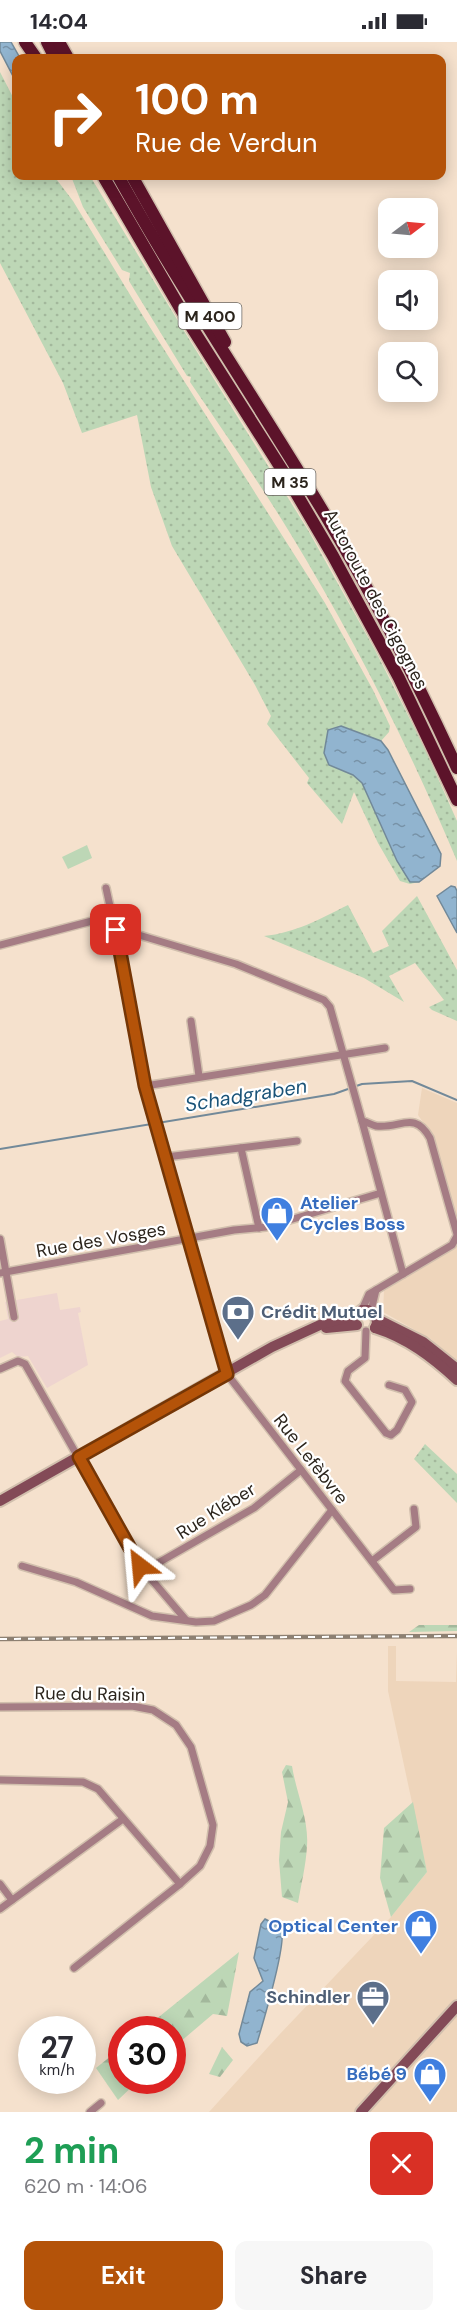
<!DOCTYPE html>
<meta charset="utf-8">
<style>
:root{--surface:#fff;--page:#f7f7f7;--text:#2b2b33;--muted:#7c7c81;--accent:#b45309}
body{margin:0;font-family:"DM Sans",sans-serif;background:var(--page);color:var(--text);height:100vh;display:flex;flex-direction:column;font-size:22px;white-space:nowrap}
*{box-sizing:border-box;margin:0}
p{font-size:20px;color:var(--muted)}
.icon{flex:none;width:33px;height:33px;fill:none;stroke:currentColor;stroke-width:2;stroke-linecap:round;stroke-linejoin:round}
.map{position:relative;height:2070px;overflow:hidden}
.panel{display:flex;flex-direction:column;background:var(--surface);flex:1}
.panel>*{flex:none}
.guide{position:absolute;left:12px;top:12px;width:434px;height:126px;border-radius:12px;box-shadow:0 3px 15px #0003;background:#b45309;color:#fff;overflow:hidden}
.needle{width:39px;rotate:74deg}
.tools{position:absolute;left:378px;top:156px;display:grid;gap:12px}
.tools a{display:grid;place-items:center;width:60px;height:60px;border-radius:12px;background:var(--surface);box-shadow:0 3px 15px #0003;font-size:30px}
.speed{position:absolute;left:18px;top:1974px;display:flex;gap:12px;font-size:30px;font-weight:700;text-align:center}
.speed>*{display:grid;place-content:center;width:78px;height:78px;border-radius:50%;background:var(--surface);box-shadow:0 3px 15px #0003;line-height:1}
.speed small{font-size:15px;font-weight:400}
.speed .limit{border:9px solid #d22;background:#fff;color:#111}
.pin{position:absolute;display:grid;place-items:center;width:51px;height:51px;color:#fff;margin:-26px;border-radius:12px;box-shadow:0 3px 9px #0006}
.me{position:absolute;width:66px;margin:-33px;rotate:331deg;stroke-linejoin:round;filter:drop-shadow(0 0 4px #0008)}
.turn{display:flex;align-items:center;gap:21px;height:126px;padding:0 24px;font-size:27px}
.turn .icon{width:78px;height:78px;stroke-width:2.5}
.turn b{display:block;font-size:42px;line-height:51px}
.round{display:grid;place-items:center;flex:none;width:63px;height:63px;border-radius:12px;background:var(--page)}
.summary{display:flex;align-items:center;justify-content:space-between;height:102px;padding:0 24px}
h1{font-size:36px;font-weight:700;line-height:45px;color:#1e9e55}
.action{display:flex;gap:12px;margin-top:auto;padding:12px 24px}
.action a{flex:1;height:69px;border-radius:12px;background:var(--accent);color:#fff;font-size:24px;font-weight:700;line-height:69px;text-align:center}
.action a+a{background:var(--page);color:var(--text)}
.status{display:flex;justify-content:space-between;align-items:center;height:42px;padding:0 30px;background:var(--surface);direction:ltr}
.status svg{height:16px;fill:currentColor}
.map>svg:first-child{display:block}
.built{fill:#eed5bb}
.education{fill:#eed4cf}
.green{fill:url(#green-dots)}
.forest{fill:url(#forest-firs)}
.pitch{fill:#bdd7b6}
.water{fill:url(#water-ripples);stroke:#728999;stroke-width:1.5}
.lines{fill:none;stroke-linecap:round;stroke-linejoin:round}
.stream{stroke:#728999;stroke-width:2}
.minor-casing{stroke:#d1bfad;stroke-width:10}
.secondary-casing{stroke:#d1bfad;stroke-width:14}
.trunk-casing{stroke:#d1bfad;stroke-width:15}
.minor{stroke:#a57c84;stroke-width:7}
.secondary{stroke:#834a57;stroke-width:10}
.trunk{stroke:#5c132a;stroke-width:12}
.rail-casing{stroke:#8d8072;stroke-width:4.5}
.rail{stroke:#fff;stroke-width:2;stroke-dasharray:7;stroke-linecap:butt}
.route-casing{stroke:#753606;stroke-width:15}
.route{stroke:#b45309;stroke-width:10}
.labels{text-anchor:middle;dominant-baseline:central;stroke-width:4.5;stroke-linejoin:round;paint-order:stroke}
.shield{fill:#fff;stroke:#6b6660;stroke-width:1.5}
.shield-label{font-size:16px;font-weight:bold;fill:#2b241c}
.street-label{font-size:18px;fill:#2b241c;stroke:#fff}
.shop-label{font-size:18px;font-weight:bold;fill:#366cbe;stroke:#fff;text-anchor:end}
.service-label{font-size:18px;font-weight:bold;fill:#4e5e75;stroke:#fff;text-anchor:start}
.water-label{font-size:20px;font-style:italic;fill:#1a5378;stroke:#fff}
</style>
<div class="status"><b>14:04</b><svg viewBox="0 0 49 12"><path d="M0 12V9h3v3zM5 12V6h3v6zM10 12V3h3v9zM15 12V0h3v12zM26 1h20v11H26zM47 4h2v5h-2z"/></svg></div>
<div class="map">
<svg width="457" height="2070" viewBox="0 0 457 2070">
<defs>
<pattern id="green-dots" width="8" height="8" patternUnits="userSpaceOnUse" patternTransform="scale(1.5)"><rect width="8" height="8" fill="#bdd7b6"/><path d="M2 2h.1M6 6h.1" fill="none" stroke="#a3b89c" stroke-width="1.8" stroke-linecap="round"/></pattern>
<pattern id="forest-firs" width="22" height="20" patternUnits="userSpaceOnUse" patternTransform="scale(1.5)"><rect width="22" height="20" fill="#bdd7b6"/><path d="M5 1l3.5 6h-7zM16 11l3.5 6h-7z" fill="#a3b89c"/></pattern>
<pattern id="water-ripples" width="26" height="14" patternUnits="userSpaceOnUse" patternTransform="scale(1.5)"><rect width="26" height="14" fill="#91b4cf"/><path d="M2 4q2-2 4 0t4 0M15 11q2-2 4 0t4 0" fill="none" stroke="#7792a7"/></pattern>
</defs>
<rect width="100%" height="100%" fill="#f5e1cd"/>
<g class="built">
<path d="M422,1046L457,1061V1178L433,1095L418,1073Z"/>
<path d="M457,1203V1320L431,1297L383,1270L384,1249Z"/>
<path d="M388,1604H396V1639L456,1640L457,1610V2070H209L279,1993L391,1875L427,1830L388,1649Z"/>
</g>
<path class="education" d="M57,1251L60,1268L80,1265L81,1270L78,1271L88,1323L47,1346L28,1314L18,1315L12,1310L0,1316V1279L8,1277L5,1260Z"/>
<g class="green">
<path d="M0,30L16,61V134H54L73,159L146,279L325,561L373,648L390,684L389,690L381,699L341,684L329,688L324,711L330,723L353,733L362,741L397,819L410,840H419L410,842L400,839L378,801L354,750L342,782L307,741L309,736L267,682L271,674L255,643L172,504L151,445L137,373L82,391L63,341L0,221Z"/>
<path d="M71,134H90L189,297L308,488L375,608L425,707L457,779V819C410,707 354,596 290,491C259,440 224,390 190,340L191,335L187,334L129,239L130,231L122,228L83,165Z"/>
<path d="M417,854L457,928V979L432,968L429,965L444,958L415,921L389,934L404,960L364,936L264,894C295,891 320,877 348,863L373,911L389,904L382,889Z"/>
<path d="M425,1402L457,1432V1461L414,1417Z"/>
</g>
<g class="forest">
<path d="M419,1583H457V1589L409,1590Z"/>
<path d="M286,1723L292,1724C296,1750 309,1777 307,1804C306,1823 301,1843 298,1861L282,1855L279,1818L281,1790L288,1760L282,1730Z"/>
<path d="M413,1760L427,1830L391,1875L380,1836L384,1786Z"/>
<path d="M239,1910L227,1974L213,1972L173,2006L172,1988L144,1987Z"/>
<path d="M222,2005L233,2018L220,2035L209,2032Z"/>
<path d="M121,2006L122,2038L138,2039L118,2058L96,2026Z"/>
</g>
<path class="pitch" d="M87,803L92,816L68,827L62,815Z"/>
<g class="water">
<path d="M0,0H11L20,16H16V40L0,9Z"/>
<path d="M341,684L381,699L388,708L441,812L440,824L419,840H410L397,819L362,741L353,733L329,723L324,711L328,688Z"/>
<path d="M451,844L455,845L457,849V891L437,854Z"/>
<path d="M265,1877C270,1880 278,1882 281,1887C288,1898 262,1984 257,2001L247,2004L241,2000L239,1992L250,1950L263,1939L254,1916L261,1882Z"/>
</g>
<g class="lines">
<path class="stream" d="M0,1107L334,1052L362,1042L412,1039L457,1058"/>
<g class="minor-casing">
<g id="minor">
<path d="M106,846L133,971L140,1023L145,1044L227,1332L394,1548L410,1547"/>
<path d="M0,903L92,879L236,922L324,958L330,965L362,1079C367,1080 372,1083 376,1084C401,1087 414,1068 430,1096L457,1192"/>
<path d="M191,979L199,1034"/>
<path d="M145,1044L385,1006"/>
<path d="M362,1079L403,1232"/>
<path d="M241,1106L259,1186"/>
<path d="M166,1115L297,1099"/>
<path d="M0,1197L14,1275"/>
<path d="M0,1231L234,1188L266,1185L381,1151"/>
<path d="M376,1248L452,1203L457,1194"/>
<path d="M362,1268L369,1252L376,1248L371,1269"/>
<path d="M366,1289L365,1316L348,1329L345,1339L386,1391L391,1393L397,1388L412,1360L405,1348L389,1343"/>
<path d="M0,1327L18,1319L25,1322L140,1524L186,1578"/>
<path d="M372,1519L416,1485L414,1467"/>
<path d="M22,1524L76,1540L152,1574L196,1580L214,1579L251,1563L265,1553L332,1468"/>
<path d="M144,1529L254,1466L301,1428"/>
<path d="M0,1665L132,1664L153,1668L176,1683L191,1705L198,1730L213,1783L210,1804L200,1824L180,1842L74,1926"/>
<path d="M0,1738L83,1740L98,1747L180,1842"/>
<path d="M0,1842L12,1858"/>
<path d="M0,1867L123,1777"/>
<path d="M90,2070L101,2061"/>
</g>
</g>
<g class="secondary-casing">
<g id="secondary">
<path d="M377,1277L423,1300L457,1327"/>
<path d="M326,1286L357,1283"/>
<path d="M375,1286C407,1296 432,1315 457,1338"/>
<path d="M0,1459L272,1305L322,1282L357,1273L362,1268H368L376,1274L377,1281L375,1286"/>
<path d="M361,2070L457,1964"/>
</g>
</g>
<g class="trunk-casing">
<g id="trunk">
<path d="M25,0L36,16"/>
<path d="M47,0L55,16"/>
<path d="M59,0L68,16"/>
<path d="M103,134L187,278L286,434L333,514L399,636L457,758"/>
<path d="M118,134C183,251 258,361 327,476C375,557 418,641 457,726"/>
<path d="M132,134L225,300"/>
</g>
</g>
<use href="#minor" class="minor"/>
<use href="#secondary" class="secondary"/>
<use href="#trunk" class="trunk"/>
<g class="rail-casing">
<path id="rail" d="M0,1597L457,1594"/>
</g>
<use href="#rail" class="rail"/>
</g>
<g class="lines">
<g class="route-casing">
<path id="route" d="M116,888L145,1044L227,1332L79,1415L140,1524"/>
</g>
<use href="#route" class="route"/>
</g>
<defs>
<g id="shop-pin" transform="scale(1.725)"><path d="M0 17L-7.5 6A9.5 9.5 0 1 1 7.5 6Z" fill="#3f7fe0" stroke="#fff"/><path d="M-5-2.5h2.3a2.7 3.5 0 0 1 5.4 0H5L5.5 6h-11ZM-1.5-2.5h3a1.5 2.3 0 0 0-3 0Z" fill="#fff"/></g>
<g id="bank-pin" transform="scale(1.725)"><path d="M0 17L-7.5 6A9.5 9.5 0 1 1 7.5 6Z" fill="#5c6f8a" stroke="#fff"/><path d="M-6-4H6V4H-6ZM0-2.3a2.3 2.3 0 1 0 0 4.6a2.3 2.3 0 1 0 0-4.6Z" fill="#fff"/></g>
<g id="office-pin" transform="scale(1.725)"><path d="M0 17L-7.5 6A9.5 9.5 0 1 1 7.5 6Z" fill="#5c6f8a" stroke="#fff"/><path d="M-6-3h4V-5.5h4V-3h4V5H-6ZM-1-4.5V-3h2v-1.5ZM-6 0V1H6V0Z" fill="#fff"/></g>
</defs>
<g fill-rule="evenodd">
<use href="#shop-pin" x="277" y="1171"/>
<use href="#bank-pin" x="238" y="1270"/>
<use href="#shop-pin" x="421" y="1884"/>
<use href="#office-pin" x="373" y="1955"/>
<use href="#shop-pin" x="430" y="2032"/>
</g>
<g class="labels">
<g class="shield">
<rect x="178.5" y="261" width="63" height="26" rx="4.5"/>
<rect x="264.5" y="427" width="51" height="26" rx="4.5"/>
</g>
<g class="shield-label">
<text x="210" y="274">M 400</text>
<text x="290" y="440">M 35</text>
</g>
<g class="street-label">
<text transform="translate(376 557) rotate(62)">Autoroute des Cigognes</text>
<text transform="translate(101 1198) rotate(-10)">Rue des Vosges</text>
<text transform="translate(311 1417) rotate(52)">Rue Lefèbvre</text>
<text transform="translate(216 1469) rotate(-32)">Rue Kléber</text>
<text transform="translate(90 1652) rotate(1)">Rue du Raisin</text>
</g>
<g class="shop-label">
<text x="300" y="1161" text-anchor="start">Atelier<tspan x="300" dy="21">Cycles Boss</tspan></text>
<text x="398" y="1884">Optical Center</text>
<text x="407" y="2032">Bébé 9</text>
</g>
<g class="service-label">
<text x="261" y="1270">Crédit Mutuel</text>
<text x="350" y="1955" text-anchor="end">Schindler</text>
</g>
<g class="water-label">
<text transform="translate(246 1053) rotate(-9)">Schadgraben</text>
</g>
</g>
</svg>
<div class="tools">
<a><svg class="needle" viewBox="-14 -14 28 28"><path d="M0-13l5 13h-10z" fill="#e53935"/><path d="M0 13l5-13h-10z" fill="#7c7c81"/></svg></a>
<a><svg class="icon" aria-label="sound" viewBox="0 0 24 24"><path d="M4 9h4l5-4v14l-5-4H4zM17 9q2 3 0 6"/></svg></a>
<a><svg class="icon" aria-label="search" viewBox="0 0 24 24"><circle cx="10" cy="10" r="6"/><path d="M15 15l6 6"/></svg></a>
</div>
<div class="speed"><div>27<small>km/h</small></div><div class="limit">30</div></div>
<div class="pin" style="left:116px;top:888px;background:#d93025"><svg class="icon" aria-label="arrive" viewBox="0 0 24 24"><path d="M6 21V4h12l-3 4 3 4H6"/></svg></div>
<svg class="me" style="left:140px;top:1524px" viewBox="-20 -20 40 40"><path d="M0-17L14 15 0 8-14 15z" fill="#b45309" stroke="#fff" stroke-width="4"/></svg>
<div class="guide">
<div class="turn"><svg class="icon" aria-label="right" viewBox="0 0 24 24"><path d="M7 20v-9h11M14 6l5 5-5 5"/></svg><div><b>100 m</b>Rue de Verdun</div></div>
</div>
</div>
<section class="panel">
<div class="summary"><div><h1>2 min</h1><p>620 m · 14:06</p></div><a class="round" style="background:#d93025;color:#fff"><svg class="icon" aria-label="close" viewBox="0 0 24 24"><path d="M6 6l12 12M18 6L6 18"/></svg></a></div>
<div class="action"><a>Exit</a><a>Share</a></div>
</section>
